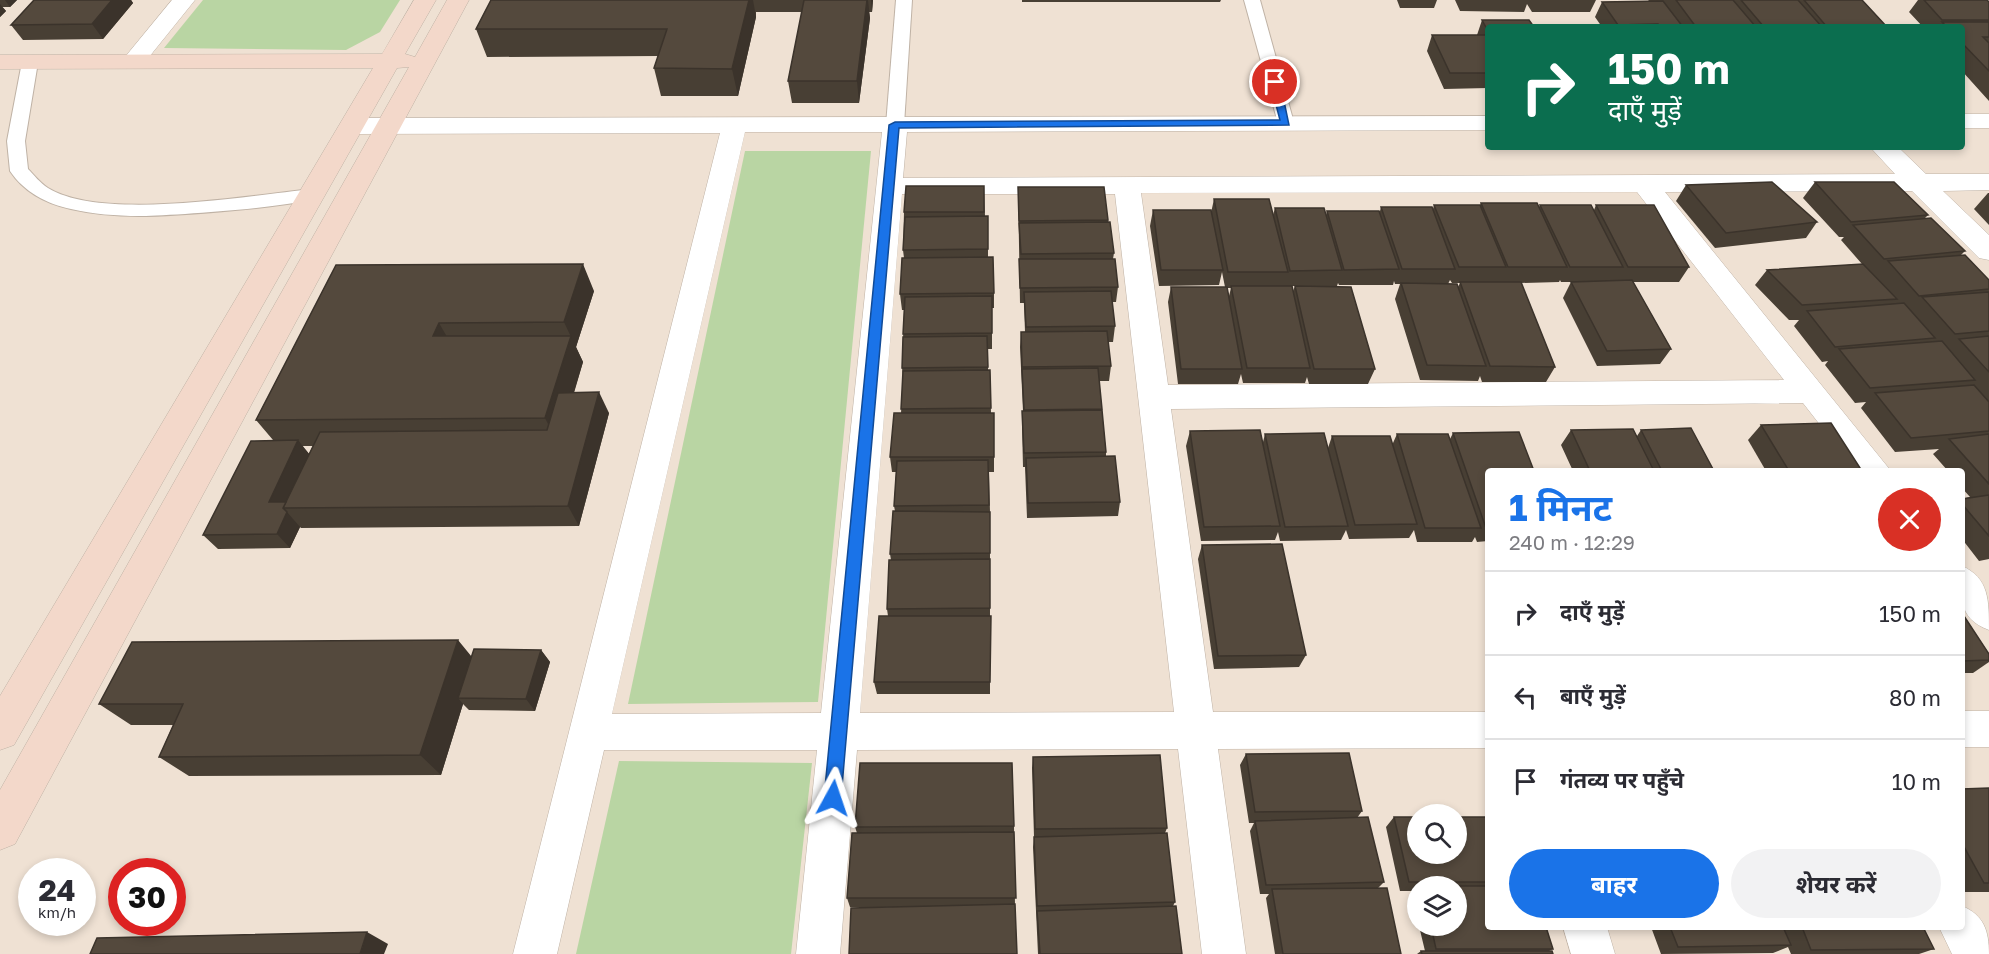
<!DOCTYPE html>
<html lang="hi">
<meta charset="utf-8">
<style>
:root{--surface:#fff;--page:#f2f2f3;--text:#2b2b33;--muted:#7c7c81;--line:#e1e1e2;--accent:#1a73e8}
body{margin:0;font-family:"Golos Text","Noto Sans Devanagari",sans-serif;background:var(--page);color:var(--text);height:100vh;display:flex;flex-direction:column;font-size:22px;white-space:nowrap}
*{box-sizing:border-box;margin:0}
p{font-size:20px;color:var(--muted)}
.icon{flex:none;width:33px;height:33px;fill:none;stroke:currentColor;stroke-width:2;stroke-linecap:round;stroke-linejoin:round}
.map{position:relative;flex:1;overflow:hidden}
.sheet{position:absolute;left:1485px;top:468px;width:480px;height:462px;display:flex;flex-direction:column;background:var(--surface);border-radius:6px;box-shadow:0 3px 9px #0003}
.sheet>*{flex:none}
.banner{position:absolute;left:1485px;top:24px;width:480px;height:126px;border-radius:6px;box-shadow:0 3px 9px #0003;background:#0b6e4f;color:#fff;overflow:hidden}
.buttons{position:absolute;left:1407px;top:804px;display:grid;gap:12px}
.buttons a{display:grid;place-items:center;width:60px;height:60px;border-radius:50%;background:var(--surface);box-shadow:0 3px 9px #0003;font-size:30px}
.speed{position:absolute;left:18px;top:858px;display:flex;gap:12px;font-size:30px;font-weight:700;text-align:center}
.speed>*{display:grid;place-content:center;width:78px;height:78px;border-radius:50%;background:var(--surface);box-shadow:0 3px 9px #0003;line-height:1}
.speed small{font-size:15px;font-weight:400}
.speed .limit{border:9px solid #d22;background:#fff;color:#111}
.pin{position:absolute;display:grid;place-items:center;width:51px;height:51px;color:#fff;margin:-26px;border:3px solid #fff;border-radius:50%;box-shadow:0 2px 6px #0007}
.me{position:absolute;width:66px;margin:-33px;rotate:5deg;stroke-linejoin:round;filter:drop-shadow(0 0 4px #0008)}
.turn{display:flex;align-items:center;gap:21px;height:126px;padding:0 24px;font-size:27px}
.turn .icon{width:78px;height:78px;stroke-width:2.5}
.turn b{display:block;font-size:42px;line-height:51px}
.round{display:grid;place-items:center;flex:none;width:63px;height:63px;border-radius:32px;background:var(--page)}
.summary{display:flex;align-items:center;justify-content:space-between;height:102px;padding:0 24px}
h1{font-size:36px;font-weight:700;line-height:45px;color:var(--accent)}
.cta{display:flex;gap:12px;margin-top:auto;padding:12px 24px}
.cta a{flex:1;height:69px;border-radius:36px;background:var(--accent);color:#fff;font-size:24px;font-weight:700;line-height:69px;text-align:center}
.cta a+a{background:var(--page);color:var(--text)}
ul{padding:0;list-style:none}
li{display:flex;align-items:center;gap:18px;height:84px;padding:0 24px;border-top:2px solid var(--line)}
li div{flex:1}
li b{display:block;font-size:22px}
li em{font-style:normal}
.map>svg:first-child{display:block}
.green{fill:#b9d5a3}
.lines{fill:none;stroke-linecap:round;stroke-linejoin:round}
.lane-casing{stroke:#bfb2a5;stroke-width:2}
.street-casing{stroke:#bfb2a5;stroke-width:1}
.secondary-casing{stroke:#bfb2a5;stroke-width:1}
.lane{fill:#fff;fill-rule:evenodd}
.street{fill:#fff;fill-rule:evenodd}
.secondary{fill:#f3d8ca;fill-rule:evenodd}
.wall{fill:#483f34;fill-rule:evenodd}
.shaded-wall{fill:#3b332b}
.building{fill:#54493d;stroke:#3b332b;stroke-width:1.5}
.route{fill:#1a73e8;stroke:#114b97;stroke-width:1.5}
</style>
<div class="map">
<svg width="1989" height="954" viewBox="0 0 1989 954">
<rect width="100%" height="100%" fill="#efe1d3"/>
<g class="green">
<path d="M203,0H400L380,32L346,50L164,48Z"/>
<path d="M745,151H871L818,702L628,704Z"/>
<path d="M619,761L812,763L791,954H576Z"/>
</g>
<g class="lines">
<g class="lane-casing">
<g id="lane">
<path d="M896,0H912L904,125L895,130L886,125Z"/>
<path d="M1244,0H1260L1294,123L1292,127H1280L1278,123Z"/>
<path d="M30,57L38,62L25,141L28,169C34,175 40,183 48,188C101,221 248,196 311,189L320,195C312,207 162,216 139,216C116,216 93,214 71,209C47,204 24,192 10,171L7,141L22,62Z"/>
</g>
</g>
<g class="street-casing">
<g id="street">
<path d="M172,0H195L141,67H125L121,62L125,57Z"/>
<rect x="1962" y="114" width="27" height="14"/>
<path d="M1488,116V130L907,132L903,178L1895,174L1870,147H1898L1926,174H1989V190L1943,191L1989,235V260L1979,258L1912,191L1665,192L1891,471H1856L1803,403L1171,409L1213,712H1488V748L1218,749L1246,954H1202L1178,749L857,750L840,954H796L817,750H604L557,954H513L720,133L352,134L343,131L340,126L343,121L352,118ZM745,132H882L821,713L612,714ZM1637,192L1784,380L1168,385L1141,193ZM902,194H1115L1174,712L860,713Z"/>
<path d="M1962,566C1989,578 1989,600 1989,630C1956,618 1962,595 1962,566Z"/>
<rect x="1962" y="711" width="27" height="36"/>
<path d="M1962,906C1984,915 1989,931 1989,954H1952L1939,927H1962Z"/>
<path d="M1563,927H1607L1615,954H1571Z"/>
</g>
</g>
<g class="secondary-casing">
<path id="secondary" d="M414,0H436L405,54L415,57L447,0H469L15,844L0,850V790L409,67L397,68L14,745L0,750V696L373,68L0,69V55L382,54Z"/>
</g>
<use href="#lane" class="lane"/>
<use href="#street" class="street"/>
<use href="#secondary" class="secondary"/>
</g>
<g class="wall">
<path d="M0,0H17L10,7H2L6,11L0,17Z"/>
<path d="M34,0H131L133,3L103,39L23,40L11,25Z"/>
<path d="M491,0H873L872,12H869L870,18L859,103H792L788,81L802,12H756V17L738,96H661L654,68L658,56L487,57L476,29Z"/>
<path d="M1022,0H1221L1220,2H1022Z"/>
<path d="M1397,0H1437L1434,8H1400Z"/>
<path d="M1455,0H1596L1590,12H1532L1527,4L1524,12L1460,11Z"/>
<path d="M1648,0H1862L1887,27H1602L1595,17L1602,2L1649,1Z"/>
<path d="M1918,0H1987L1989,2V101L1962,71V27H1923L1909,12Z"/>
<path d="M1482,20L1488,27V88L1444,89L1427,51L1432,35H1477Z"/>
<path d="M1815,182L1928,215L1925,218L1965,251L1961,255L1989,280V559L1979,561L1962,539V499L1970,497L1962,488V471H1948L1933,454L1939,449L1895,452L1861,408L1866,402L1855,403L1825,365L1828,361L1822,362L1794,326L1799,320H1789L1755,285L1767,270L1862,264L1841,240L1844,237H1839L1803,198Z"/>
<path d="M1686,185L1817,222L1806,238L1715,248L1676,201Z"/>
<path d="M984,186L985,216H988V257L994,293V308H992V349H988V370H990L991,413H994V472H989L990,512V694H877L874,682L888,616L887,609L891,560L890,554L895,511L894,506L896,472H892L890,457L901,413L903,376L902,368L904,310H902L900,294L904,258L903,250L904,212Z"/>
<path d="M1018,187L1108,220L1114,253L1113,259L1118,287L1116,302H1112L1115,326L1113,342H1108L1111,366L1109,381H1099L1106,452V456L1120,502L1118,516L1027,518L1025,467H1023L1022,426L1023,411L1020,347L1021,332H1025L1024,303H1020Z"/>
<path d="M1988,193H1989V225L1974,209Z"/>
<path d="M1214,199L1273,215L1275,208L1326,215L1327,211H1380L1381,207L1433,209L1434,205H1480L1481,203L1539,207L1540,205L1594,210L1596,205L1689,267L1679,282H1633L1671,349L1660,364L1597,366L1563,298L1571,282H1561L1560,280L1559,282L1521,283L1555,367L1546,382H1482L1480,376L1478,381L1420,380L1395,299L1400,284H1395L1394,281L1393,285H1339L1338,283L1337,286H1292L1293,291L1295,286L1375,369L1368,384H1309L1307,377L1305,383H1243L1241,374L1238,384H1178L1168,302L1171,287H1225L1222,272L1219,285L1159,286L1150,226L1153,210L1211,213ZM1450,280L1452,283H1460L1458,287L1448,284ZM1227,288H1231L1229,296Z"/>
<path d="M336,265L594,291L576,347L583,362L574,393L609,413L579,526L301,528L300,527L290,548L218,549L203,535L273,440L256,420ZM302,446H313L309,454Z"/>
<path d="M1761,425L1862,471H1766L1748,440Z"/>
<path d="M1571,430L1637,436L1641,430L1714,471H1573L1561,445Z"/>
<path d="M1190,431L1263,442L1265,434L1328,448L1332,436L1393,443L1397,434L1450,439L1453,433L1488,471V541L1477,542L1475,537L1472,542H1417L1414,530L1409,538L1349,539L1346,530L1341,540L1280,541L1278,532L1275,540L1201,541L1186,446Z"/>
<path d="M1202,545L1306,655L1299,667L1214,669L1198,559Z"/>
<path d="M1962,613L1989,654V662L1973,673H1962Z"/>
<path d="M541,650L550,662L535,711L469,710L463,704L441,775L189,776L159,757L173,725H131L99,704L471,657Z"/>
<path d="M1246,754L1362,811L1357,818L1384,882L1378,888L1401,954H1275L1266,898L1269,894H1260L1250,831L1254,823H1249L1240,765Z"/>
<path d="M1033,757L1167,828L1165,833L1175,902L1173,906L1182,954H1038L1033,847L1034,837L1032,768Z"/>
<path d="M1989,788V892H1962V789Z"/>
<path d="M1394,817H1488V927L1553,949L1549,951L1553,954H1417L1421,951H1425L1419,926H1456V886H1418V920L1412,895L1416,891H1400L1386,827Z"/>
<path d="M1014,826L1015,907H850L847,898L857,833L855,827Z"/>
<path d="M1651,927H1923L1934,949L1919,954H1791L1788,947L1773,953L1661,954Z"/>
</g>
<g class="shaded-wall">
<path d="M5,0H17L10,7Z"/>
<path d="M112,0H131L133,3L103,39L92,24Z"/>
<path d="M749,0H753L756,17L738,96L732,69Z"/>
<path d="M867,0H868L870,18L859,103L857,81Z"/>
<path d="M871,0H873L872,12Z"/>
<path d="M0,4L6,11L0,17Z"/>
<path d="M583,264L594,291L576,347L583,362L558,444L545,418L571,337L564,322Z"/>
<path d="M439,323L454,349L433,336Z"/>
<path d="M599,392L609,413L579,526L568,506Z"/>
<path d="M298,440L310,455L283,508L269,502Z"/>
<path d="M287,512L300,527L290,548L277,534Z"/>
<path d="M458,640L476,662L458,698L463,704L441,775L420,755Z"/>
<path d="M541,650L550,662L535,711L526,699Z"/>
<path d="M367,932L388,944L384,954H360Z"/>
</g>
<g class="building">
<path d="M34,0H112L92,24L11,25Z"/>
<path d="M491,0H749L732,69L654,68L667,29H476Z"/>
<path d="M804,0H867L857,81H788Z"/>
<path d="M1676,0H1733L1756,27H1696Z"/>
<path d="M1741,0H1798L1822,27H1764Z"/>
<path d="M1804,0H1862L1887,27H1827Z"/>
<path d="M1924,0H1987L1989,2V20H1942Z"/>
<path d="M1663,1L1683,27H1660L1658,24L1618,25L1602,2Z"/>
<path d="M1482,20H1529L1534,27H1488V31Z"/>
<path d="M1942,22H1989V37H1983L1989,43V71L1962,43V27H1947Z"/>
<path d="M1432,35H1488V73H1450Z"/>
<path d="M1772,182L1817,222L1726,233L1686,185Z"/>
<path d="M1815,182H1894L1928,215L1851,222Z"/>
<path d="M906,186H984V212H904Z"/>
<path d="M1018,187H1104L1108,220L1019,221Z"/>
<path d="M1214,199H1269L1288,272H1228Z"/>
<path d="M1481,203H1537L1567,267H1508Z"/>
<path d="M1434,205H1480L1506,267H1459Z"/>
<path d="M1540,205H1591L1623,267H1570Z"/>
<path d="M1596,205H1654L1689,267H1628Z"/>
<path d="M1381,207H1432L1455,269H1402Z"/>
<path d="M1275,208H1324L1342,270L1290,271Z"/>
<path d="M1153,210H1211L1223,270H1161Z"/>
<path d="M1327,211H1379L1399,269L1344,270Z"/>
<path d="M988,216V249L903,250L905,217Z"/>
<path d="M1931,218L1965,251L1884,259L1853,225Z"/>
<path d="M1110,222L1114,253L1021,254L1019,223Z"/>
<path d="M1965,255L1989,280V289L1919,296L1888,261Z"/>
<path d="M993,257L994,293L900,294L902,258Z"/>
<path d="M1019,259H1115L1118,287L1020,288Z"/>
<path d="M583,264L564,322L439,323L433,336H571L545,418L256,420L336,265Z"/>
<path d="M1863,264L1897,299L1802,305L1767,270Z"/>
<path d="M1632,280L1671,349L1607,351L1571,282Z"/>
<path d="M1460,282H1521L1555,367L1490,366Z"/>
<path d="M1401,283L1457,284L1486,366L1427,365Z"/>
<path d="M1231,286H1292L1310,368H1247Z"/>
<path d="M1295,286L1351,287L1375,369H1314Z"/>
<path d="M1171,287H1227L1242,369H1181Z"/>
<path d="M1111,291L1115,326L1026,327L1024,292Z"/>
<path d="M1989,292V331L1955,334L1922,297Z"/>
<path d="M992,296V333L903,334L905,297Z"/>
<path d="M1904,303L1935,338L1835,347L1807,311Z"/>
<path d="M1107,331L1111,366L1022,367L1021,332Z"/>
<path d="M987,336L988,367L902,368L903,337Z"/>
<path d="M1989,336V372L1959,339Z"/>
<path d="M1942,341L1975,380L1870,388L1839,349Z"/>
<path d="M1098,368L1102,409L1024,410L1022,369Z"/>
<path d="M990,370L991,408L901,409L903,371Z"/>
<path d="M1974,385L1989,402V431L1911,438L1875,393Z"/>
<path d="M599,392L568,506L283,508L320,432L547,430L558,393Z"/>
<path d="M1102,410L1106,452L1024,453L1022,411Z"/>
<path d="M894,413H994V457H890Z"/>
<path d="M1831,423L1862,471H1789L1761,425Z"/>
<path d="M1691,428L1714,471H1662L1641,430Z"/>
<path d="M1633,429L1654,471H1590L1571,430Z"/>
<path d="M1260,430L1280,526L1204,527L1190,431Z"/>
<path d="M1519,432L1534,471H1488V528H1486L1453,433Z"/>
<path d="M1324,433L1348,526L1285,527L1265,434Z"/>
<path d="M1397,434H1448L1481,528H1425Z"/>
<path d="M1989,434V484L1949,439Z"/>
<path d="M1332,436H1390L1417,524L1355,525Z"/>
<path d="M298,440L269,502H286L283,508L287,512L277,534L203,535L251,441Z"/>
<path d="M1115,456L1120,502L1028,503L1026,458Z"/>
<path d="M988,460L989,505L894,506L897,461Z"/>
<path d="M1989,495V536L1962,504V499Z"/>
<path d="M893,511L990,512V553L890,554Z"/>
<path d="M1282,544L1306,655L1218,656L1202,545Z"/>
<path d="M990,559V608L887,609L889,560Z"/>
<path d="M1962,613L1989,654V660L1962,661Z"/>
<path d="M879,616H991L990,682H874Z"/>
<path d="M458,640L420,755L159,757L183,704H99L132,642Z"/>
<path d="M474,649L541,650L526,699L458,698Z"/>
<path d="M1349,753L1362,811L1255,812L1246,754Z"/>
<path d="M1160,755L1167,828L1035,829L1033,757Z"/>
<path d="M860,763H1012L1014,826L855,827Z"/>
<path d="M1989,788V883H1984L1962,843V789Z"/>
<path d="M1368,817L1384,882L1266,885L1255,821Z"/>
<path d="M1394,817H1418V854H1456V817H1488V882H1409Z"/>
<path d="M1014,832L1016,898H847L852,833Z"/>
<path d="M1167,833L1175,902L1037,906L1034,837Z"/>
<path d="M1421,886H1488V927H1546L1553,949H1436L1431,926H1456V886Z"/>
<path d="M1387,888L1401,954H1283L1272,889Z"/>
<path d="M1015,904L1017,954H849L851,908Z"/>
<path d="M1176,906L1182,954H1040L1037,911Z"/>
<path d="M1670,927H1783L1791,945L1678,947Z"/>
<path d="M1802,927H1923L1934,949L1811,950Z"/>
<path d="M367,932L360,954H90L97,938Z"/>
<path d="M1421,951H1552L1553,954H1422Z"/>
</g>
<path class="route" d="M1275,79L1280,82L1289,125L899,128L841,798L839,804L833,806L827,804L824,798L889,125L895,122L1280,120L1270,82Z"/>
</svg>
<div class="buttons">
<a><svg class="icon" aria-label="search" viewBox="0 0 24 24"><circle cx="10" cy="10" r="6"/><path d="M15 15l6 6"/></svg></a>
<a><svg class="icon" aria-label="layers" viewBox="0 0 24 24"><path d="M12 4l9 5-9 5-9-5zM3 14l9 5 9-5"/></svg></a>
</div>
<div class="speed"><div>24<small>km/h</small></div><div class="limit">30</div></div>
<div class="pin" style="left:1275px;top:82px;background:#d93025"><svg class="icon" aria-label="arrive" viewBox="0 0 24 24"><path d="M6 21V4h12l-3 4 3 4H6"/></svg></div>
<svg class="me" style="left:833px;top:798px" viewBox="-20 -20 40 40"><path d="M0-17L14 15 0 8-14 15z" fill="#1a73e8" stroke="#fff" stroke-width="4"/></svg>
<div class="banner">
<div class="turn"><svg class="icon" aria-label="right" viewBox="0 0 24 24"><path d="M7 20v-9h11M14 6l5 5-5 5"/></svg><div><b>150 m</b>दाएँ मुड़ें</div></div>
</div>
<section class="sheet">
<div class="summary"><div><h1>1 मिनट</h1><p>240 m · 12:29</p></div><a class="round" style="background:#d93025;color:#fff"><svg class="icon" aria-label="close" viewBox="0 0 24 24"><path d="M6 6l12 12M18 6L6 18"/></svg></a></div>
<ul>
<li><svg class="icon" aria-label="right" viewBox="0 0 24 24"><path d="M7 20v-9h11M14 6l5 5-5 5"/></svg><div><b>दाएँ मुड़ें</b></div><em>150 m</em></li>
<li><svg class="icon" aria-label="left" viewBox="0 0 24 24"><path d="M17 20v-9H6M10 6l-5 5 5 5"/></svg><div><b>बाएँ मुड़ें</b></div><em>80 m</em></li>
<li><svg class="icon" aria-label="arrive" viewBox="0 0 24 24"><path d="M6 21V4h12l-3 4 3 4H6"/></svg><div><b>गंतव्य पर पहुँचे</b></div><em>10 m</em></li>
</ul>
<div class="cta"><a>बाहर</a><a>शेयर करें</a></div>
</section>
</div>
